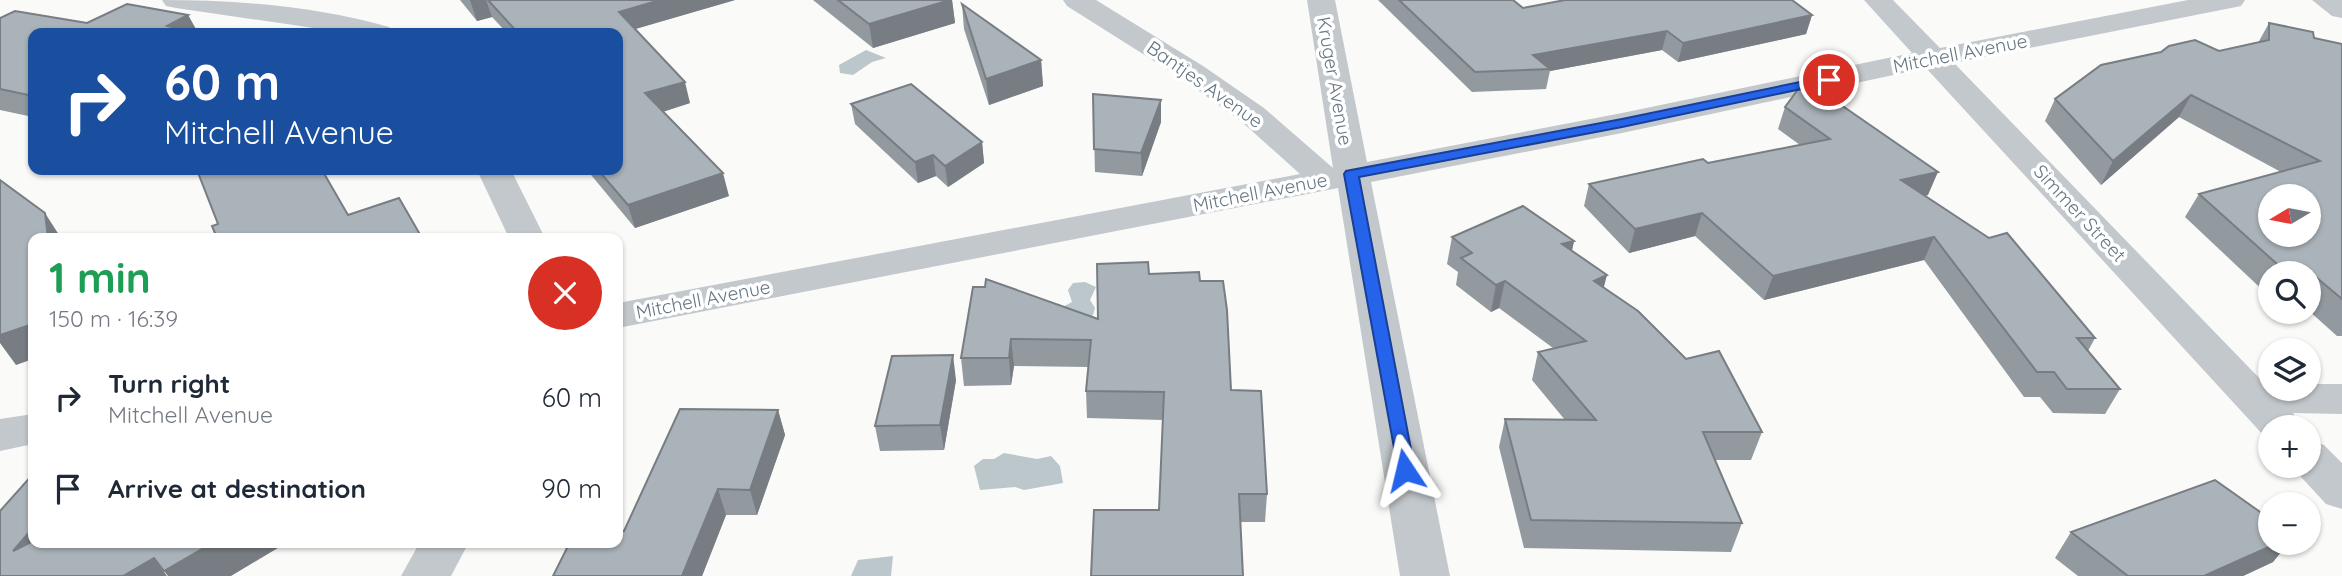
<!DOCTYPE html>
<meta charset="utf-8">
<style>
:root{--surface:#fff;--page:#f6f6f7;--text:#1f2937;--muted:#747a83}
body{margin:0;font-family:Quicksand,sans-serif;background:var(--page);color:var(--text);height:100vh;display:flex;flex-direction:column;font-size:26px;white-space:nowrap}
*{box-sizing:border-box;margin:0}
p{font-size:23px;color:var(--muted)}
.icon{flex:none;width:38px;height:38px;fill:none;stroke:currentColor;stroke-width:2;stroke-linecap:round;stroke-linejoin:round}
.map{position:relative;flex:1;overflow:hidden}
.side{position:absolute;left:28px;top:233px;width:595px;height:315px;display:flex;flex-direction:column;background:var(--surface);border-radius:14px;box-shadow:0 2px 5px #0004}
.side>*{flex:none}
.guide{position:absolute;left:28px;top:28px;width:595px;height:147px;border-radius:14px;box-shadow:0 2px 5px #0004;background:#1a4fa0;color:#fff;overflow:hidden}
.needle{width:46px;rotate:260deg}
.fabs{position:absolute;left:2258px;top:184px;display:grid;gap:14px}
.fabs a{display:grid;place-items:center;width:63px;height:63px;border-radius:50%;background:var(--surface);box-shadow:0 2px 5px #0004;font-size:35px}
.pin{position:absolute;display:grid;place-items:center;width:60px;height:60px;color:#fff;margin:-30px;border:4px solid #fff;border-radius:50%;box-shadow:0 2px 7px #0007}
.me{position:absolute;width:77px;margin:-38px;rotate:350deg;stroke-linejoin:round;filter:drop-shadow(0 0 5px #0008)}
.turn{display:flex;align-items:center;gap:24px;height:147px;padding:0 21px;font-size:32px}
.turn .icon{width:91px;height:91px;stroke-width:2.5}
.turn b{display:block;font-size:49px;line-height:60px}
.round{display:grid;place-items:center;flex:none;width:74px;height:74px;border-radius:37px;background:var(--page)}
.headline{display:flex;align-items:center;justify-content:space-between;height:119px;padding:0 21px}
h1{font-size:42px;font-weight:700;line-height:52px;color:#1e9e55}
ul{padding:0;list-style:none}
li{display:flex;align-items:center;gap:21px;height:91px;padding:0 21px}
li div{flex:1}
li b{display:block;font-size:26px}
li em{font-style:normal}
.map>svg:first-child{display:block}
.water{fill:#bbc7cb}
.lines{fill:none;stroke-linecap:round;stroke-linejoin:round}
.minor{fill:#c3c8cc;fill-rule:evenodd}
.wall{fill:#929a9f}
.shaded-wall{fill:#777d82}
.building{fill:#aab3b9;stroke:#777d82;stroke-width:2;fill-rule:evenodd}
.route{fill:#2563eb;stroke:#184099;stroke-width:2}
.labels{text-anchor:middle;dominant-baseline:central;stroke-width:7;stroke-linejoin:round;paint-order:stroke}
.street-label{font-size:19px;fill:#657683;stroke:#fff}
</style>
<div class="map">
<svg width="2342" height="576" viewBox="0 0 2342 576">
<rect width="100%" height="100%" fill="#fafaf8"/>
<g class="water">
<path d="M866,50L886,58L872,62L853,75L840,73L839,65Z"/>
<path d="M1085,282L1096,287L1090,300L1095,308L1093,315L1085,321L1059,309L1072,302L1068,290L1073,283Z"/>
<path d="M1004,453L1037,459L1051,456L1060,466L1063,483L1024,490L1015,487L980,490L974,466L983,459H994Z"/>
<path d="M893,556L891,576H851L858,560Z"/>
</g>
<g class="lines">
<g class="minor">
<path d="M162,0C239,0 315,6 389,27L393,33H348L176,8L166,6Z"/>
<path d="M1063,0H1096L1203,66L1264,108L1333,168L1307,0H1335L1367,162L1622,113L1912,53L1864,0H1893L1940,48L2188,0H2245L2241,6L2231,8L1954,63L2265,384H2270V388H2308V384H2342V414L2293,413L2303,427H2270V439L2266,438L1926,68L1622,133L1371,182L1450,576H1400L1338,188L618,328V303L1300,174L1242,122L1181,78L1067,6Z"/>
<path d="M2312,0H2342V18L2332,16Z"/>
<path d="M477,170H511L545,238H509Z"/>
<path d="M33,414V444L0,451V419Z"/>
<path d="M2308,440L2324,445L2342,463V509L2326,504L2291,466H2308Z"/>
<path d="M420,542H469L451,576H401Z"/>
</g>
</g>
<g class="wall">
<path d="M460,0H735L635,29L690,103L663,112L729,196L635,228L587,170H618V33H507L492,17L477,21Z"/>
<path d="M813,0H952L955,23L873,48Z"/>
<path d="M1378,0H1513L1523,8L1812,15L1806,34L1678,62L1662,50L1550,71L1546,89L1472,92Z"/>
<path d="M962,4L1041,60L1043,86L989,105L964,29Z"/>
<path d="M188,15L198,33H33V117L0,110V18L87,23Z"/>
<path d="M2269,23L2314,38L2342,44V336H2337L2308,310V273H2270V297L2185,217L2199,194L2281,172L2179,117L2101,185L2045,121L2055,99L2219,51L2258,43Z"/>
<path d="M1093,94L1161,122L1142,176L1095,172Z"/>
<path d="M851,104L982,142L984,163L948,187L936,176L918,183L855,124Z"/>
<path d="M1785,107L1928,195L1924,196L2095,338L2088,351L2120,389L2105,414L2053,413L2040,397H2024L1924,260L1764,300L1695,236L1629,253L1584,206L1589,184L1708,163L1800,145L1778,129Z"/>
<path d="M1452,237L1574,241L1572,251L1604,287L1686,359L1762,432L1751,460H1715L1742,523L1731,552L1524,548L1499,447L1505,419L1565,420L1532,380L1538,352L1553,348L1499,308L1491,312L1456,285L1458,272L1447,264Z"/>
<path d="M1149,274L1200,281L1231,390L1267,494L1265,522H1240L1159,510L1163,420L1087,418L1086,391L1088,367L1014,366L1011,385L964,386L961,358L973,287L1098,319Z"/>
<path d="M956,380L944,450L880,451L875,426Z"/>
<path d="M778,410L785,435L757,515H726L702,576H553L624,531Z"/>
<path d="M2071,532L2270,542H2289L2273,562L2243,576H2078L2055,558Z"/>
</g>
<g class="shaded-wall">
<path d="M470,0H486L492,17L477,21Z"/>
<path d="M660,0H735L625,32L619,12Z"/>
<path d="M952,0L955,23L873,48L869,24Z"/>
<path d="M188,15L198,33L167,26Z"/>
<path d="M1812,15L1806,34L1678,62L1683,43Z"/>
<path d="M1667,31L1662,50L1550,71V69L1533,55Z"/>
<path d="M1041,60L1043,86L989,105L986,79Z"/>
<path d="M685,82L690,103L652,115L645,93Z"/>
<path d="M2191,95L2179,117L2101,185L2113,161Z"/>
<path d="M1161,100V122L1142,176L1141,153Z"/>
<path d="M982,142L984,163L948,187L945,166Z"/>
<path d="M933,155L936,176L918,183L915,162Z"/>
<path d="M1938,172L1928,195L1891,203L1901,180Z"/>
<path d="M723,173L729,196L635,228L628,205Z"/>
<path d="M45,213L61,238H48Z"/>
<path d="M1702,213L1695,236L1629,253L1635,229Z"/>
<path d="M1934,237L1924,260L1764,300L1773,276Z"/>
<path d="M1574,241L1568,267L1562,244Z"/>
<path d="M1607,275L1600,302L1594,281Z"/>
<path d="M1505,281L1499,308L1491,312L1496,285Z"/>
<path d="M33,324V359L16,365L0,343V335Z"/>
<path d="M1011,339L1014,366L1011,385L1009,358Z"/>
<path d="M953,355L956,380L944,450L940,425Z"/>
<path d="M778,410L785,435L757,515L750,490Z"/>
<path d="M718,489L726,515L702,576H682Z"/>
<path d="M33,528V542L13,551Z"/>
<path d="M214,542H288L231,576H168L164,571Z"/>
<path d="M2280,542H2289L2273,562L2243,576H2204Z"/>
<path d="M154,558L167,576H123Z"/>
</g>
<g class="building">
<path d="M488,0H660L619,12L685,82L645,93L723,173L628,205L598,170H618V33H518Z"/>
<path d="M838,0H950L869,24Z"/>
<path d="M1399,0H1513L1523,8L1565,0H1792L1812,15L1683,43L1667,31L1533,55L1550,69L1475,72Z"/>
<path d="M127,4L188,15L167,26L196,33H33V96L0,89V18L15,11L87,23Z"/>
<path d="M962,4L1041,60L986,79Z"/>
<path d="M2269,23L2313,32L2314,38L2342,44V299L2317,278H2308V273H2287L2199,194L2320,161L2191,95L2113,161L2055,99L2101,65L2161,52L2169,46L2195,40L2219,51L2269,40ZM2270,196H2308V234H2270Z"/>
<path d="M1805,80L1938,172L1901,180L1989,238L2007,233L2095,338H2077L2120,389H2067L2054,372H2037L1934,237L1773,276L1702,213L1635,229L1589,184L1703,159L1708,163L1830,139L1785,107Z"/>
<path d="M911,84L982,142L945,166L933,155L915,162L851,104Z"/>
<path d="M1093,94L1161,100L1141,153L1094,149Z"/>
<path d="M197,170H322L348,215L399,198L422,238H217L212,226L218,224Z"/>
<path d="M0,180L45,213L48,238H33V324L0,335Z"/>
<path d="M1523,206L1574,241L1562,244L1607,275L1594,281L1638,311L1686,359L1719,351L1762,432H1703L1742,523L1531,520L1505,419L1596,420L1538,352L1586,341L1505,281L1496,285L1461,258L1472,253L1452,237Z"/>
<path d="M1148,262L1149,274L1199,272L1200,281H1223L1227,310L1231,390L1261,391L1267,494H1239L1243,576H1091L1094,510H1159L1164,392L1086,391L1091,340L1011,339L1009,358H961L973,287H985L986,279L1098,319L1097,264Z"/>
<path d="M953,355L940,425L875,426L892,356Z"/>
<path d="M680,409L778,410L750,490L718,489L682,576H553L570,542H618V531H624Z"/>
<path d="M33,474V528L13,551L33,541V542H214L164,571L154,558L123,576H0V511Z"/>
<path d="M2215,480L2270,519V542H2280L2204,576H2128L2071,532Z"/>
</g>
<path class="route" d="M1829,76L1835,80L1834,82L1622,127L1359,177L1415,470L1412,475H1399L1344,174L1346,171L1622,119Z"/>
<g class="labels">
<g class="street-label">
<text transform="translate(1960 53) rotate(-11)">Mitchell Avenue</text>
<text transform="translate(1335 81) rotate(80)">Kruger Avenue</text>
<text transform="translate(1205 84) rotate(35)">Bantjes Avenue</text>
<text transform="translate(1260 192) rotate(-11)">Mitchell Avenue</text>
<text transform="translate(2080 213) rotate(47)">Simmer Street</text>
<text transform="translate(703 299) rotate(-11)">Mitchell Avenue</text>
</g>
</g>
</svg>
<div class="fabs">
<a><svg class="needle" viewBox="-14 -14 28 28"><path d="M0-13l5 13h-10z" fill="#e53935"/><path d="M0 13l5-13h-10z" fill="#747a83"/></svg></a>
<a><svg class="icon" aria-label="search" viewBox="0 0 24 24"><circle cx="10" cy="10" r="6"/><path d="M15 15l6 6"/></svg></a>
<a><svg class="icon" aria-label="layers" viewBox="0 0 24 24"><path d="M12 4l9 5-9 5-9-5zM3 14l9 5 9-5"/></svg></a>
<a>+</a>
<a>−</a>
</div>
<div class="pin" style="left:1829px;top:80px;background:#d93025"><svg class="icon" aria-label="arrive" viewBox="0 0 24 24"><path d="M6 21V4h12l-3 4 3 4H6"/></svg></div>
<svg class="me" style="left:1405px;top:470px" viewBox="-20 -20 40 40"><path d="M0-17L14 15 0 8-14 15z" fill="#2563eb" stroke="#fff" stroke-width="4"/></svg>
<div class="guide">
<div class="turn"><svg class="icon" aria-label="right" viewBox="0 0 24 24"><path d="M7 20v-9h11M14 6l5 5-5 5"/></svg><div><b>60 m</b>Mitchell Avenue</div></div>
</div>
<section class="side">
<div class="headline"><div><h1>1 min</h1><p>150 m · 16:39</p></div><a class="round" style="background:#d93025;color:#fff"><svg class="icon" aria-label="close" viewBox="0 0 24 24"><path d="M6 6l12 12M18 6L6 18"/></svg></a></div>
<ul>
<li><svg class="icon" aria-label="right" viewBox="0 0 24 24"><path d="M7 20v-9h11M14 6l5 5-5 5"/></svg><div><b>Turn right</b><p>Mitchell Avenue</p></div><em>60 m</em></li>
<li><svg class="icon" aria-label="arrive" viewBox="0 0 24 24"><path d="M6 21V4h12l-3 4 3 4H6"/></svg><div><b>Arrive at destination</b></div><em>90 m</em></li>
</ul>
</section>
</div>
